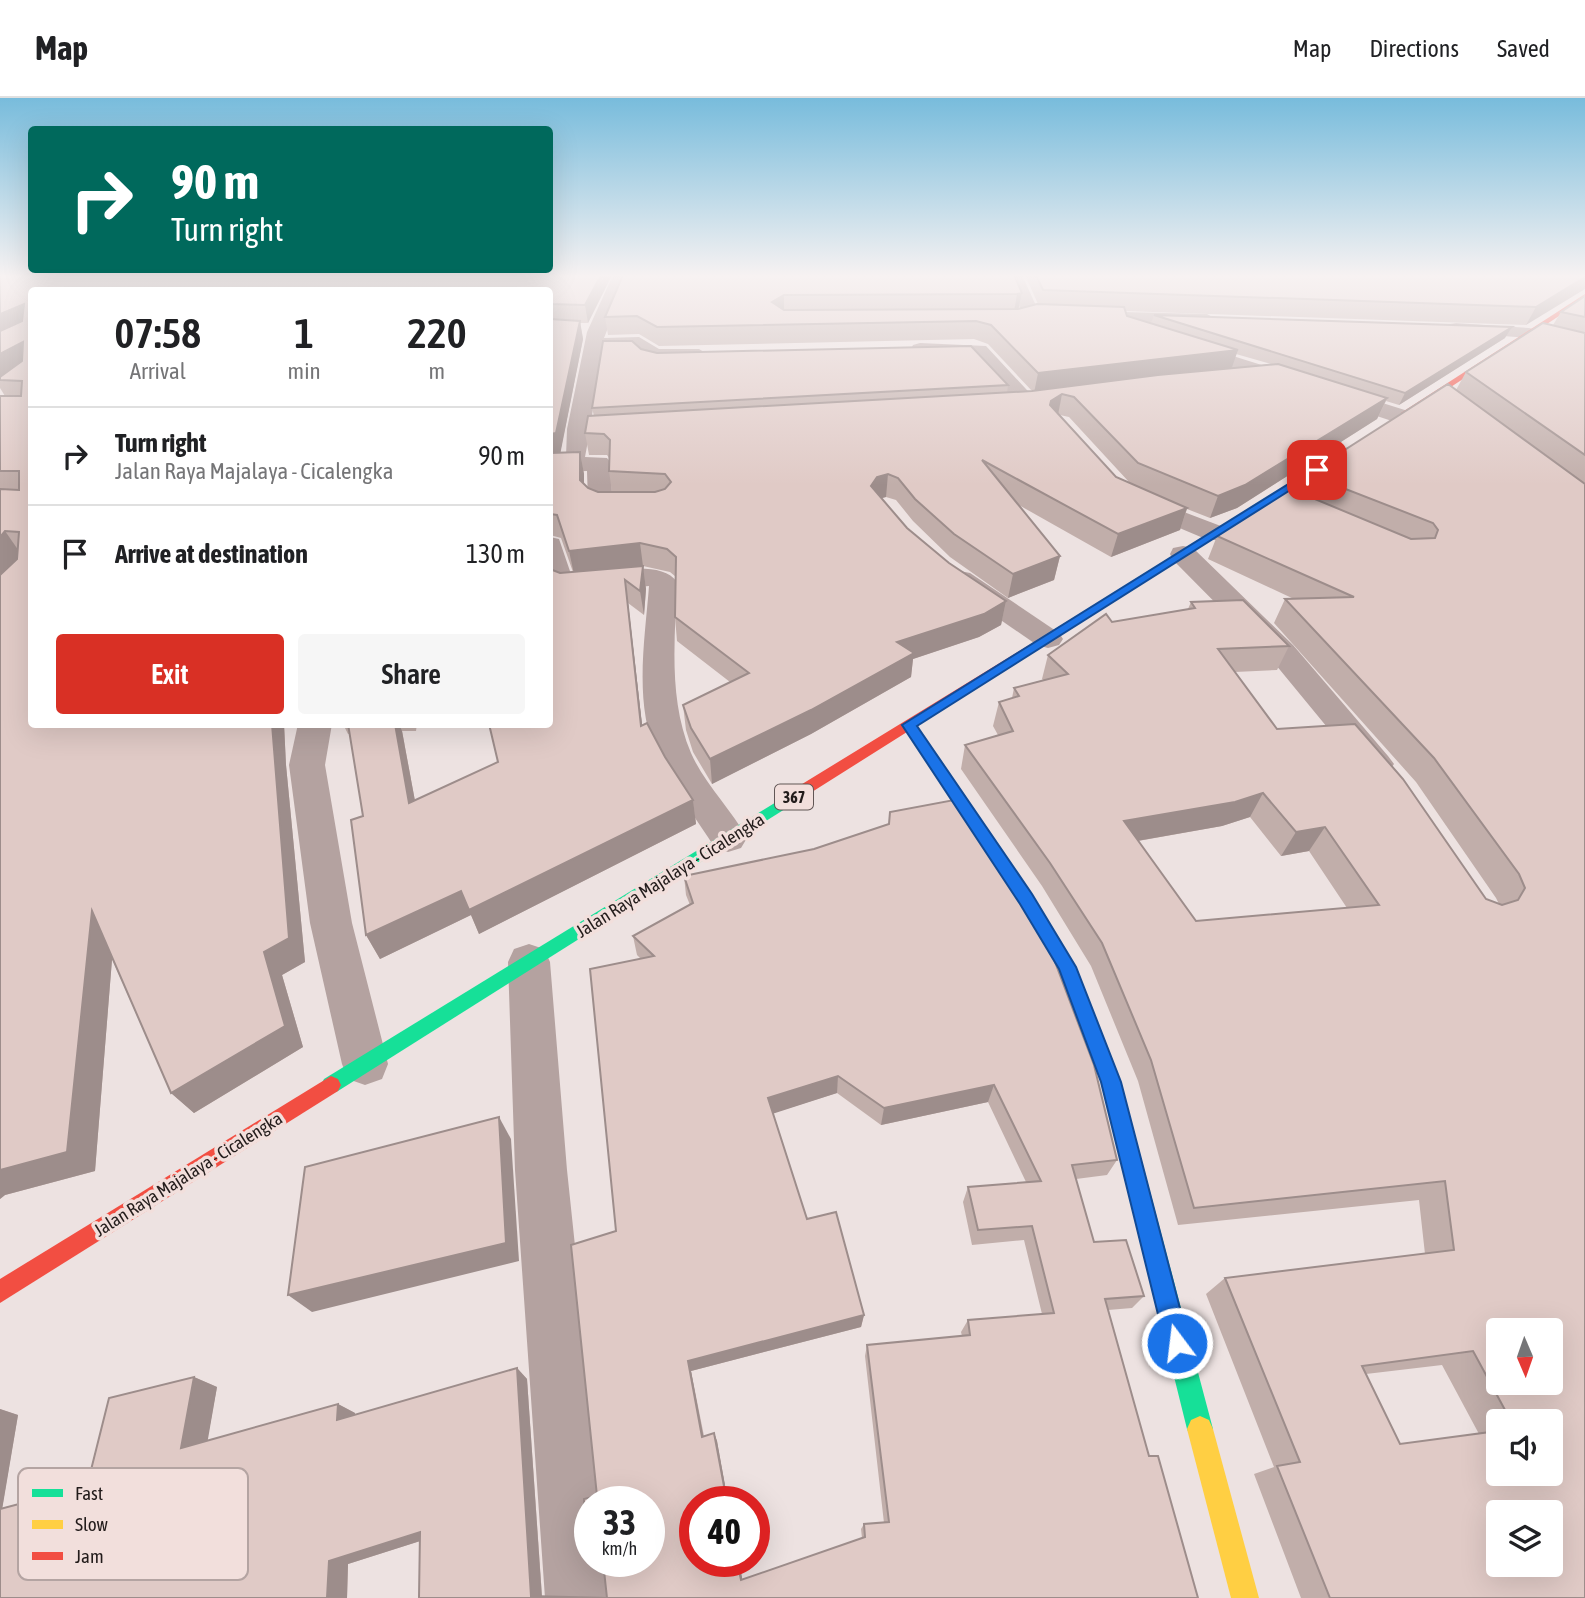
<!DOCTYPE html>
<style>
:root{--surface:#fff;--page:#f6f6f6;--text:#202124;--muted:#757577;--line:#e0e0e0;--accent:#d93025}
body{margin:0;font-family:"Asap Condensed",sans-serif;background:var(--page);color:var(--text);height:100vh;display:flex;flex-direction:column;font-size:26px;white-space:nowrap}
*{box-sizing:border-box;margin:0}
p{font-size:23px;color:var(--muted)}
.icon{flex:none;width:38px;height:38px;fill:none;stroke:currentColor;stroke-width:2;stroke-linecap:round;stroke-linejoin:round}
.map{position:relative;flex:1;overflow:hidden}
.side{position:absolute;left:28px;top:189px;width:525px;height:441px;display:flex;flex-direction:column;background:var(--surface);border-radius:7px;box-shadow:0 7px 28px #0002}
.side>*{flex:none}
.top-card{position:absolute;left:28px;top:28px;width:525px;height:147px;border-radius:7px;box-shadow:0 7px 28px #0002;background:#00695c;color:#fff;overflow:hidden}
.needle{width:46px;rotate:178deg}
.buttons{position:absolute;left:1486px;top:1220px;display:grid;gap:14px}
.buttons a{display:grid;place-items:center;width:77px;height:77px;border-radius:7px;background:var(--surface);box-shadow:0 7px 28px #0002;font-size:35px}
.speed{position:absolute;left:574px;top:1388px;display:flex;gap:14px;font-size:35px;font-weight:700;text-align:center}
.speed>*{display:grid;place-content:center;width:91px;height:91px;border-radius:50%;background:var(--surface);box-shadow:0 7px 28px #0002;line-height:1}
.speed small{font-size:18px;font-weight:400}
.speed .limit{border:10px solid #d22;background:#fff;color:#111}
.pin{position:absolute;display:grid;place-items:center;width:60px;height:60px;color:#fff;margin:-30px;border-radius:14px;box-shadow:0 4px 10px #0006}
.me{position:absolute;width:77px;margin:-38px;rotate:345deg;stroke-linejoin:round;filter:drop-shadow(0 0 5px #0008)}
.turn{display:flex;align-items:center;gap:24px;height:147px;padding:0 28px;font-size:32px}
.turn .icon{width:91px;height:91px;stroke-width:2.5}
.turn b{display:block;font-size:49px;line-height:60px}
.eta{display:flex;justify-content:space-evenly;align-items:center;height:119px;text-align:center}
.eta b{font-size:42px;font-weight:600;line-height:49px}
.action{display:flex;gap:14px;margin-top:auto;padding:14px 28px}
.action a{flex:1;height:80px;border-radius:7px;background:var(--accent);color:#fff;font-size:28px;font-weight:600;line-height:80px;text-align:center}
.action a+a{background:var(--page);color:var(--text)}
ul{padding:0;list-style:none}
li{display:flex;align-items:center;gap:21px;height:98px;padding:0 28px;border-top:2px solid var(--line)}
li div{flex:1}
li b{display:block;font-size:26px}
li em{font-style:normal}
header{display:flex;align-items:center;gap:42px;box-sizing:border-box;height:98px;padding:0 35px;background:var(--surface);border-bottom:2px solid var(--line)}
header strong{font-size:33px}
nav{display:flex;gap:38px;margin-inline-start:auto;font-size:24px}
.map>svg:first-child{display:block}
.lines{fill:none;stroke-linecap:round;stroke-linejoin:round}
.street{fill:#b4a2a0;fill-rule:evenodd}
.fast{fill:#16e098;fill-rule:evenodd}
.slow{fill:#ffcf43;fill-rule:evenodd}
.jam{fill:#f24e42;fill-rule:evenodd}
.wall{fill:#c1aeaa;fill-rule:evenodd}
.shaded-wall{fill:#9d8d8b}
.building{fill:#e0cac6;stroke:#9d8d8b;stroke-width:2;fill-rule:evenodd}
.route{fill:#1a73e8;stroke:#114b97;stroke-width:2}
.labels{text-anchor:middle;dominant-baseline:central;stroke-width:7;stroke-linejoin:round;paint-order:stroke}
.shield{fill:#f2dfdc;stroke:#615655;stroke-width:2}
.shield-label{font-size:16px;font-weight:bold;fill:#231c1b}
.street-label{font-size:18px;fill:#231c1b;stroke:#f2dfdc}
.key{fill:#f2dfdc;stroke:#b4a4a2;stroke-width:2}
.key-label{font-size:19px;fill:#231c1b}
</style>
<header>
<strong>Map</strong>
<nav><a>Map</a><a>Directions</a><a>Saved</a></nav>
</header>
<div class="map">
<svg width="1585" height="1500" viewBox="0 0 1585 1500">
<rect width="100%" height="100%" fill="#ede2e1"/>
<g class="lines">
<g class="street">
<path d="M613,177H629L604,240L639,239L659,251H699L709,257L699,263H654L635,251H602L591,324L640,322L651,329L640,336L589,337L585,359L607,360L611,365L612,398L651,401L655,406L651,411L591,410L588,405L587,373L550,374V360L566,359L567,331L587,234Z"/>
<path d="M1006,177H1022L1038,212L1207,216L1216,221L1207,226L1032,222L1023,217Z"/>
<path d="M1456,225L1529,230L1585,243V255L1529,240L1450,234L1447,230L1450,226Z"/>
<path d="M1182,242L1408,313L1411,318L1408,323H1392L1175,252L1173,248Z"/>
<path d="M920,245L986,248L1039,305L1028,311L1021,309L974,258L913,255L911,251L913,247Z"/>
<path d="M1134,395L1226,430L1230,436L1226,442H1208L1125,407L1122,402L1125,397Z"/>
<path d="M550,439L559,441L572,479C598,476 660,459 677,484C675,540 668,601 691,655C704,685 731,711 747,740L741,750L728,754L715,750C696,720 673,690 658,659C633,608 645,542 649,488L565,496L550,489Z"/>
<path d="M1183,448L1193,450L1293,547L1388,658L1394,666L1388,674L1376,678L1364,674L1271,561L1173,462L1170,456L1173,450Z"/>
<path d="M960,473L970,475L1059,535L1063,541L1059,547L1048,550L1037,547L950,487L946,481L950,475Z"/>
<path d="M298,626H332L325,667L352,825L388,966L382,981L365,987L348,981L342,966L310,825L289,667Z"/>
<path d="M529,846L544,851L550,864L567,1072L602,1404H590V1463H609L613,1500H545L515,1072L508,864L514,851Z"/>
</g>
<g class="fast">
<path d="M1348,349L1351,350V354L1113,504H1105L1103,502Z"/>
<path d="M799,690L806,695L804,699L338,993L331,996L324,993L321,987L324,981Z"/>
<path d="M1066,861L1072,863L1075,868L1121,984L1213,1331L1209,1340L1200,1344L1191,1340L1187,1331L1101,984L1057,868L1060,863Z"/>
</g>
<path class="slow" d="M1200,1318L1209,1322L1213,1331L1259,1500H1231L1187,1331L1191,1322Z"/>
<g class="jam">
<path d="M1585,196V201L1408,317L1401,315Z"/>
<path d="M1109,498L1113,500V504L917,628L1032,796L1072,863L1075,868L1072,873L1066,875L1060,873L1020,806L907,634L804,699L799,700L792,695L794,691Z"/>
<path d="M331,978L338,981L341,987L338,993L0,1205V1181Z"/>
</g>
</g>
<g class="wall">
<path d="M0,177H612L588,225H580L583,241L560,355L580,354L584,376V386L588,390L598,394H612L609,373V360L607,357H589L585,335L594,318L592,310L641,251L657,255L1008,287L1007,295L1032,293L988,246L974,241L659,248L639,236L608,237L605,219L623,177L1022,195L1019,211L1038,206L1025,177H1585L1526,227L1125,213L1127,218L1151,225L1154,217L1505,240L1399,307L1386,303L1377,321L1237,410L1210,420L1187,411L1180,432L1111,459L1017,406L1060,458L1054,482L1008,500L950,459L913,423L896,402L886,399L881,400L907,430L949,465L1006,503L1001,527L979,539L913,561L911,579L811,636L712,686L693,654L686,632L683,607L730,584L677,543L675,519L676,479L670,474L643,468L646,491L644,517L628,505L642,627L693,702L696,726L479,836L471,817L380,861L366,837L363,718L350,636H348L343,626H417L416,633H402L415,703L498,664L560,475L573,474L561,440L550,437V192H32V626H284L286,667L305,864L282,877L303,949L194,1015L171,995L112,861L95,1073L5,1097L0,1101V298H5L0,290ZM1236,256L1271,266L1231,270ZM1060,317L1069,319L1129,384L1116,379Z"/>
<path d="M1585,198V1500H1301L1254,1376L1274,1369L1206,1196L1225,1180L1425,1156L1419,1102L1178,1127L1138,983L1091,868L1042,788L961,671L965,647L998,637L993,628L999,604L1012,600L1014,590L1043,582L1042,581L1048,557L1112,524L1188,511L1191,504L1289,548L1277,572L1235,574L1277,631L1486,801L1499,806L1496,800L1416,684L1274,525L1285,501H1294L1208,461L1217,438L1299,394L1307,376L1456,292L1466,274L1553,227L1561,214ZM1250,719L1281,758L1309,753L1347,810L1196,823L1138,743L1222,728ZM1442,1267L1479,1336L1400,1346L1366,1276ZM1498,1323H1550L1498,1376Z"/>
<path d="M954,702L1016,794L1052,856L1094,967L1117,1062L1107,1077L1076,1081L1094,1144L1126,1142L1144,1198L1132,1210L1108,1212L1149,1358H1158L1198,1500H419L420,1443L348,1466L347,1500H0V1311L18,1317L2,1410L87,1388L109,1300L194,1279L217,1289L207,1343L338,1306L355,1315V1317L517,1270L527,1281L542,1498L607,1500L603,1463H649V1404H590V1459L584,1457V1401L597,1398L571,1147L616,1133L590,871L641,861L637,857L633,838L690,807L686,797L684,778L814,751L889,727L890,714ZM837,995L881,1027L988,1004L1026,1084L968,1089L963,1104L972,1147L1024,1142L1042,1216L968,1222L961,1234L962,1238L867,1247L865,1258L884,1425L864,1426L861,1431L862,1440L742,1482L739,1463H695V1404H728L717,1343L714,1335L704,1338L691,1273L861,1229L864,1217L836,1114L807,1121L773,1015Z"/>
</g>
<g class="shaded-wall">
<path d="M601,177H612L588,225L585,207Z"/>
<path d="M1585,179V191L1526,227L1536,209Z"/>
<path d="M1022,195L1018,213L1014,214L1017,196Z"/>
<path d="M784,197V215L772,204Z"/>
<path d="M24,206L32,220L0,239V216Z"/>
<path d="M580,223L583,241L560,357L550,358V336Z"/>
<path d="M1512,229L1505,240L1399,307L1405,295Z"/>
<path d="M23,244L32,259L0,282V256Z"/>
<path d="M1238,252L1231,272L1034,295L1038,275Z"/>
<path d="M1062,296L1058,317L1047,324L1051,303Z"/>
<path d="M1387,300L1377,321L1237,410L1210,420L1218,398Z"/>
<path d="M580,354L584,376V404L580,382Z"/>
<path d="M888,376L886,399L875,402L871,388L877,379Z"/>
<path d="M1187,410L1180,432L1111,459L1118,436Z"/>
<path d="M5,433L21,456L0,478V439Z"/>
<path d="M640,445L646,491L644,517L640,493L643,468L574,476L569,453Z"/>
<path d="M1060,458L1054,482L1008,500L1013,476Z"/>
<path d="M625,482L628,505L645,652L641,628Z"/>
<path d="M1006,503L1001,527L979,539L913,561L911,579L811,636L712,686L710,661L897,544Z"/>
<path d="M272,626H284L286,667L305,864L282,877L303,949L194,1015L171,995L272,643Z"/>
<path d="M395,626H399L402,633L420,730L409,705Z"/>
<path d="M1263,695L1250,719L1222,728L1114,747L1124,723Z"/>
<path d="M693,702L696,726L479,836L471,817L380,861L366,837L461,793Z"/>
<path d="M1325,729L1309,753L1281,758L1296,734Z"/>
<path d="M92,813L114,837L95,1073L5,1097L0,1101V1072Z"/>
<path d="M838,978L837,995L769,1017L768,1000Z"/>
<path d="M994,987L988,1004L881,1027L884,1010Z"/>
<path d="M499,1019L511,1041L519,1163L312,1214L288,1197Z"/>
<path d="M864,1217L861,1229L691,1273L705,1347L702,1339L688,1263Z"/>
<path d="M517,1270L527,1281L542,1500L531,1498Z"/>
<path d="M194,1279L217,1289L205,1358L181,1350Z"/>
<path d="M338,1306L355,1315L354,1331L337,1322Z"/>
<path d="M0,1311L18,1317L0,1424Z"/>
<path d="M714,1335L717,1343L728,1404H727Z"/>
<path d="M420,1434L436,1438L348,1466L347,1500H327L329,1463Z"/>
<path d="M737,1463H739L743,1485L741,1482Z"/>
</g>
<g class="building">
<path d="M0,177H601L585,207L550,206V192H32V626H272L289,840L264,854L285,928L171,995L92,813L67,1054L0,1072V477L17,461L19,434L5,433L0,439V391L19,392V373H0V298H21L22,283L0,282V279L22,263L23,244L0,256V233L22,223L24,206L0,216Z"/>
<path d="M623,177H1014L1022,195L1017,196L784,197L772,204L784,212L1018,211L1037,206L1124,209L1127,218L1238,252L1038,275L991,227L976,223L657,229L637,218L605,219Z"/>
<path d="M1036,177H1585V179L1536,209L1043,192Z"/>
<path d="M1585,198V219L1561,214Z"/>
<path d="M1154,217L1512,229L1405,295Z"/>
<path d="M550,221L580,223L556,335L550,336Z"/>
<path d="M1543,225L1585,235V357L1466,274Z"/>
<path d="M603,243H632L641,251L657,255L971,248L1008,287L592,310Z"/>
<path d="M1278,266L1387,300L1245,387L1218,398L1138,365L1074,299L1062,296L1051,303L1050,307L1116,379L1187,410L1118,436L982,362L1060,458L1013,476L954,436L915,401L898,380L888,376L877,379L871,388L907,430L949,465L1006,503L984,516L897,544L914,555L811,612L710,661L691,630L683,607L749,575L675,519L676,459L667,451L640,445L569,453L557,417L550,416V355L580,354V382L588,390L598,394H655L665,391L671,384L665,376L609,373L610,342L604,336L585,335L588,318L1032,293L1158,277Z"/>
<path d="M1448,286L1585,386V1500H1330L1277,1368L1300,1364L1225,1180L1454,1152L1445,1083L1194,1110L1151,962L1102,845L1050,765L965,647L1013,633L999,604L1019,598L1014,590L1068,576L1048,557L1106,516L1112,524L1195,510L1191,504L1243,502L1289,548L1218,551L1277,631L1355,626L1403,681L1486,801L1502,807L1518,802L1525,790L1519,776L1434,660L1285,501L1354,499L1217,438L1286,389L1411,441L1435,440L1438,432L1433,425L1307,376ZM1263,695L1296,734L1325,729L1379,807L1196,823L1124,723L1235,704ZM1498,1232H1550V1284H1498ZM1473,1253L1511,1323H1550V1376H1498V1333L1400,1346L1362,1268ZM1498,1414H1550V1466H1498Z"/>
<path d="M643,468L640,493L625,482L641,628L647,625L665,659L693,702L469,812L461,793L366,837L351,722L363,718L348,626H395L409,705L498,664L489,626H550V471L560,475Z"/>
<path d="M954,702L1016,794L1052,856L1094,967L1117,1062L1072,1067L1094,1144L1126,1142L1144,1198L1105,1201L1149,1358H1158L1198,1500H419L420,1434L329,1463L327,1500H0V1411L87,1388L109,1300L194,1279L181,1350L338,1306L337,1322L517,1270L531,1498L607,1500L603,1463H649V1404H590V1457H584V1401L597,1398L571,1147L616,1133L590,871L654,858L633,838L693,805L684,778L814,751L889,726L890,714ZM838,978L884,1010L994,987L1041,1083L968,1089L978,1132L1032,1128L1054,1215L968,1222L970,1237L867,1247L889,1424L864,1426L865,1439L741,1482L737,1463H695V1404H727L714,1335L702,1339L688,1263L864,1217L836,1114L807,1121L768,1000Z"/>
<path d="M499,1019L506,1145L288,1197L305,1069Z"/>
</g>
<linearGradient id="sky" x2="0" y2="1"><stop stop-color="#78bcdc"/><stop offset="0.46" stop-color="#f7f2f2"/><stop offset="1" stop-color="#f7f2f2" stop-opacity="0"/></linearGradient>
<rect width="1585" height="387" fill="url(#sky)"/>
<path class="route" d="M1314,370L1322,372L917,628L1032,796L1076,869L1121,984L1189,1245L1186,1253L1177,1257L1169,1253L1165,1245L1101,984L1059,871L1020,806L902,627Z"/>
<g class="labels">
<rect class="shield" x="775" y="686.5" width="38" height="25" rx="5"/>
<g class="shield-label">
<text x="794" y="699">367</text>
</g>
<g class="street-label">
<text transform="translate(670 777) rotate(-32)">Jalan Raya Majalaya - Cicalengka</text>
<text transform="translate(188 1076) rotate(-32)">Jalan Raya Majalaya - Cicalengka</text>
</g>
</g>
<rect x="18" y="1370" width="230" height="112" rx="10" class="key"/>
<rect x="32" y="1391" width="31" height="8" fill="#16e098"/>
<rect x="32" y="1422" width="31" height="9" fill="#ffcf43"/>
<rect x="32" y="1454" width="31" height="8" fill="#f24e42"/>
<g class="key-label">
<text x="75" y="1402">Fast</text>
<text x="75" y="1433">Slow</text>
<text x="75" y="1465">Jam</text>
</g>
</svg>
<div class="buttons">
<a><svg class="needle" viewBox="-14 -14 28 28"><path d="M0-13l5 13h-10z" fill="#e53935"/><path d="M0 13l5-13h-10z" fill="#757577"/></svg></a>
<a><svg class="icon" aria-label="sound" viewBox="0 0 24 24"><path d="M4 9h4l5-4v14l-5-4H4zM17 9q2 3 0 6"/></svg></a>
<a><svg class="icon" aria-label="layers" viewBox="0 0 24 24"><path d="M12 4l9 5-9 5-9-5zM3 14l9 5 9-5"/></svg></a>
</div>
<div class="speed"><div>33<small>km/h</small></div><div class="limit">40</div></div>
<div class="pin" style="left:1317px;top:372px;background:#d93025"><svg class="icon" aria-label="arrive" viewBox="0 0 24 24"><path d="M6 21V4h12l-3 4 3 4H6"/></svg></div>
<svg class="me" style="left:1177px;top:1245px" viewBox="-20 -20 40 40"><circle r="17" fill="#1a73e8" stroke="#fff" stroke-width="3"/><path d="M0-11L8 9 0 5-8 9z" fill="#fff"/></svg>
<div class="top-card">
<div class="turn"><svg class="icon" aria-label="right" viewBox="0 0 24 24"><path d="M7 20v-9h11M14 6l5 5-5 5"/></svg><div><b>90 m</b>Turn right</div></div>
</div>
<section class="side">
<div class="eta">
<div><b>07:58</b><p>Arrival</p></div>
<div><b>1</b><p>min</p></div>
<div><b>220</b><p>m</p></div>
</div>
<ul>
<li><svg class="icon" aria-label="right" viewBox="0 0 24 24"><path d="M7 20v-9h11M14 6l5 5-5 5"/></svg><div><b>Turn right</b><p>Jalan Raya Majalaya - Cicalengka</p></div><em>90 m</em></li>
<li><svg class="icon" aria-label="arrive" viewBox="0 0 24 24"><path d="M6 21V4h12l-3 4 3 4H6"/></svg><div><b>Arrive at destination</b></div><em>130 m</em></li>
</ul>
<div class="action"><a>Exit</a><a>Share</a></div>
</section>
</div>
